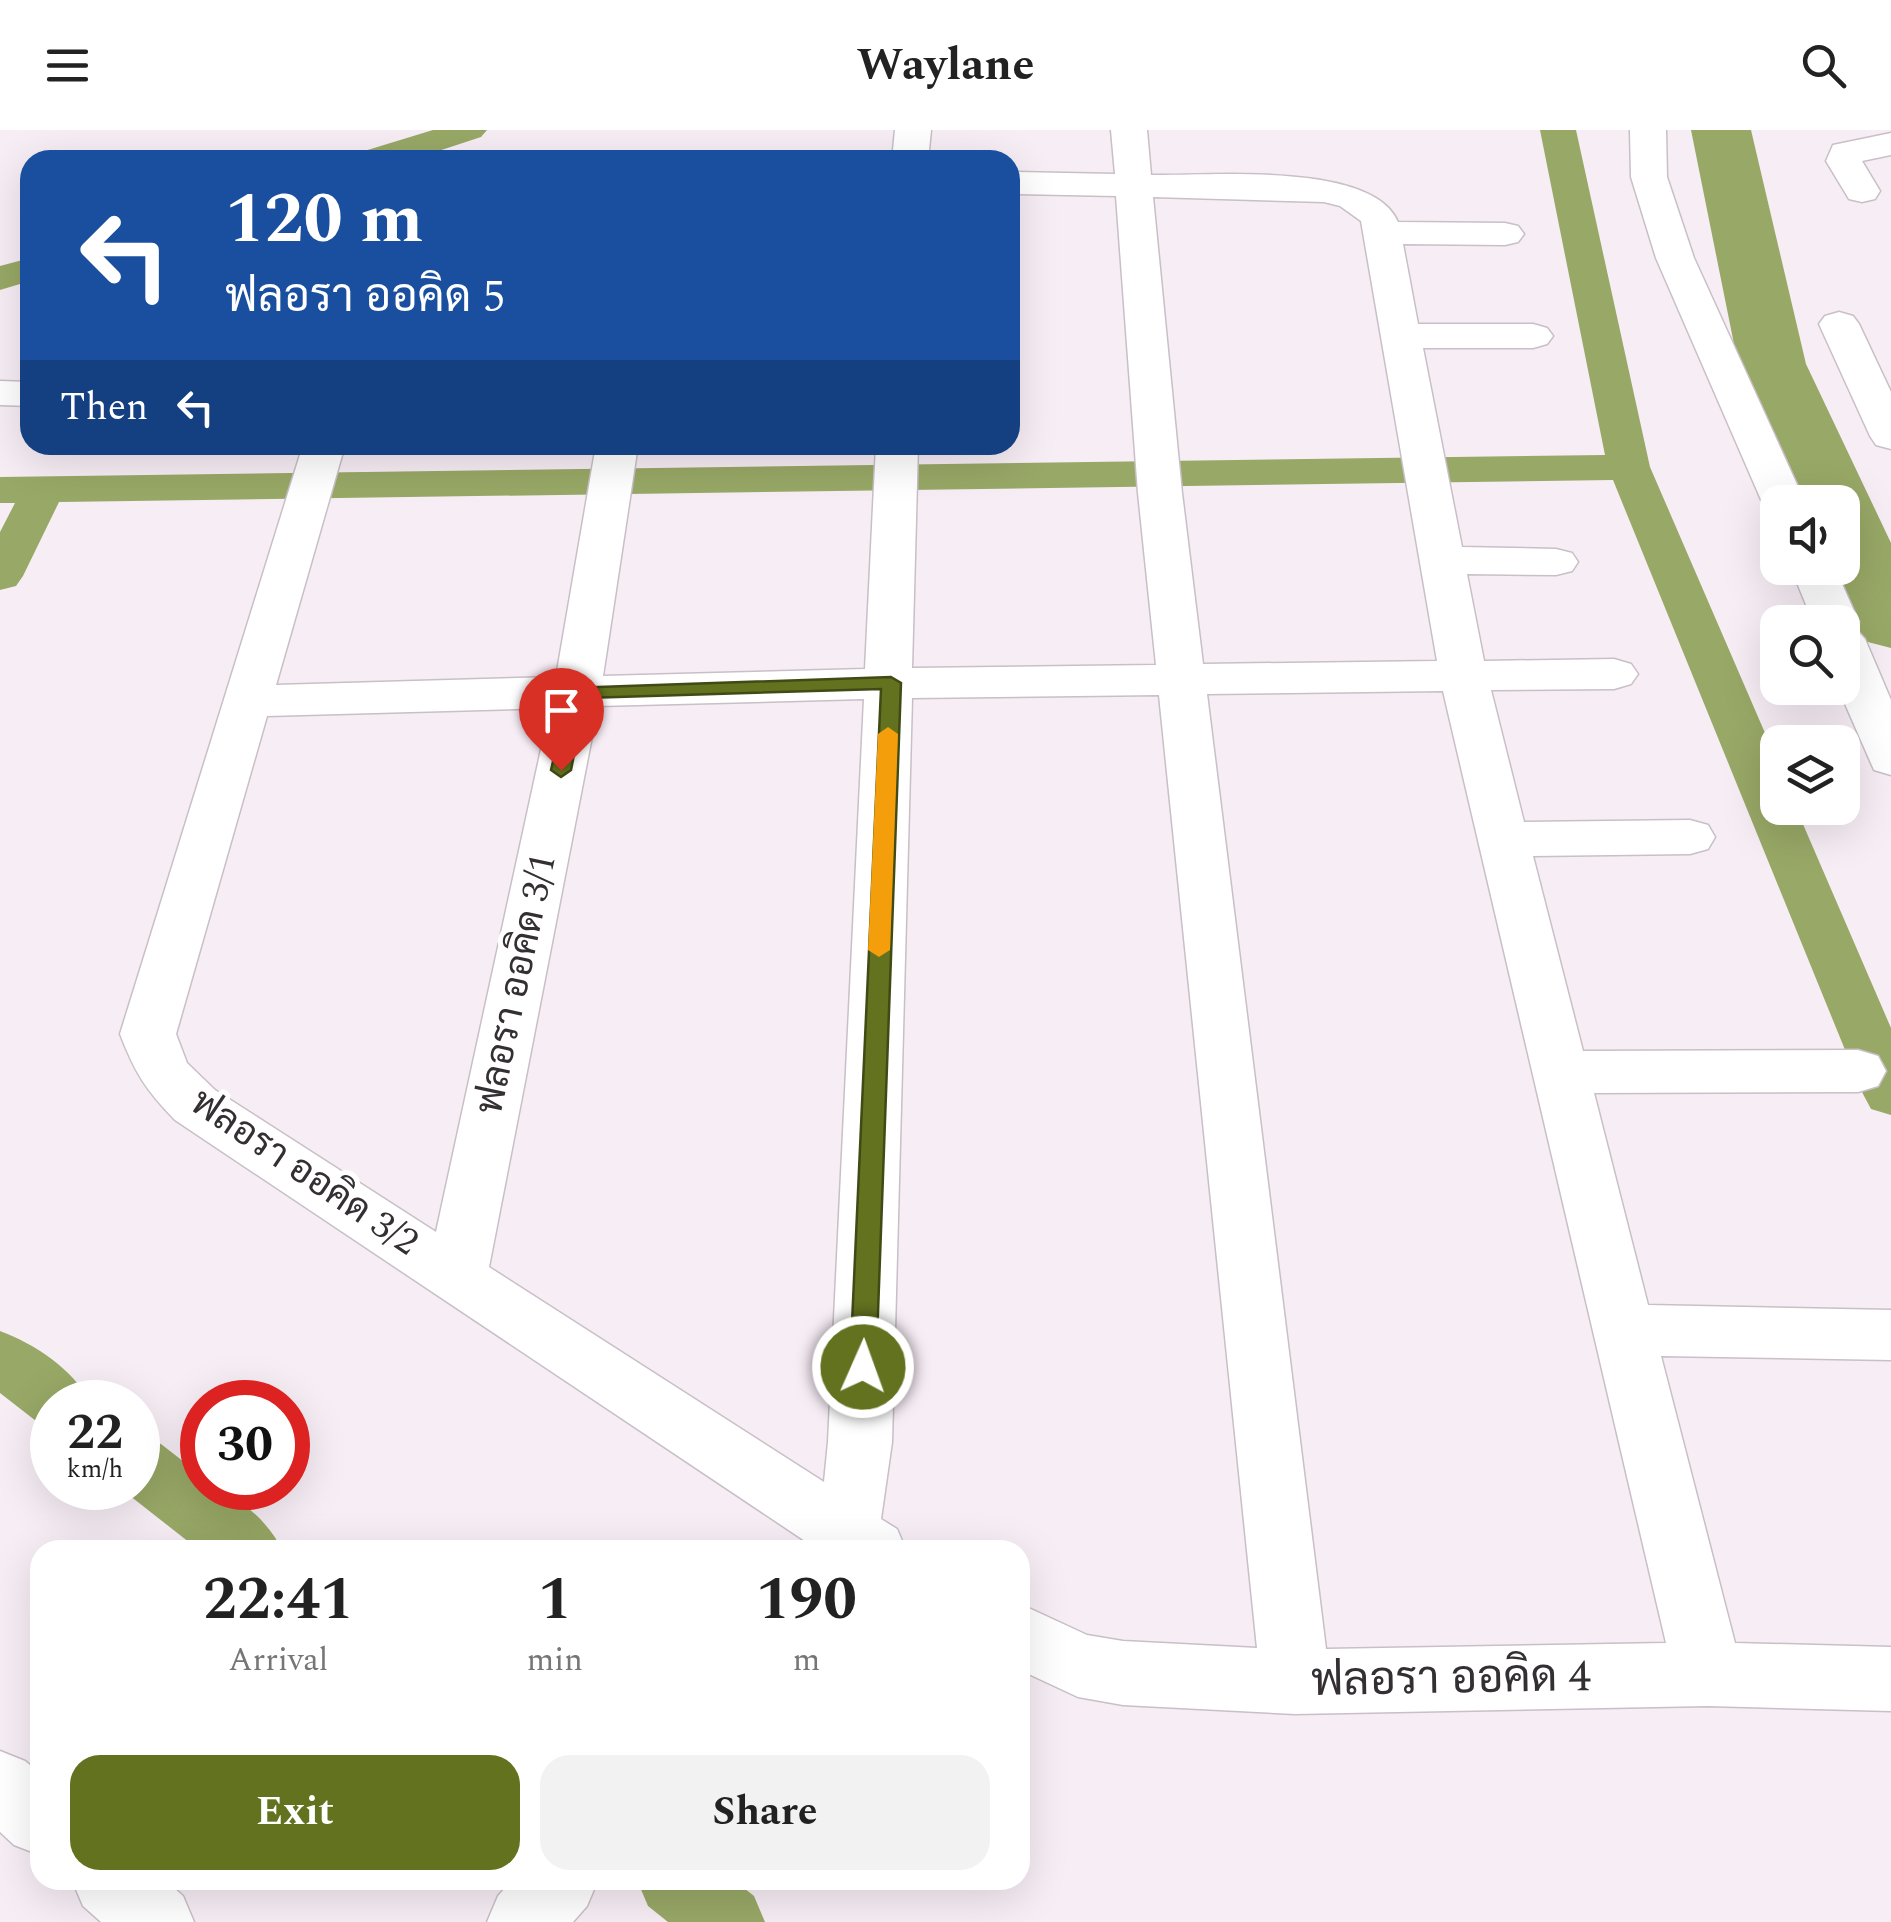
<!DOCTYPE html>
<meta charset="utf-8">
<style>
:root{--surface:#fff;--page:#f2f2f2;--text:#222;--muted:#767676;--accent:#62721e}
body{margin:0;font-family:Spectral,Sarabun,serif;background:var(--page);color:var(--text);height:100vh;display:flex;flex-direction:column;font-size:38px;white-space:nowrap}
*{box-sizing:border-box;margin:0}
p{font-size:32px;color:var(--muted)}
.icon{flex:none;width:55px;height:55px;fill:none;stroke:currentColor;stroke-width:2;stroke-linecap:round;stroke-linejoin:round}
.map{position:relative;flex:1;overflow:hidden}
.drawer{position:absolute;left:30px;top:1410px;width:1000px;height:350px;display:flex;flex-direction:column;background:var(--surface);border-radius:30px;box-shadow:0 10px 40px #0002}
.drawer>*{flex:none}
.banner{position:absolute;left:20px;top:20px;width:1000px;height:305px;border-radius:30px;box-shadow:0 10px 40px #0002;background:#1a4fa0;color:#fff;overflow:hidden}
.fabs{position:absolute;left:1760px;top:355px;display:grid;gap:20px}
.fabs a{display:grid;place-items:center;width:100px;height:100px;border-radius:20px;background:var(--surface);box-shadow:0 10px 40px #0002;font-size:50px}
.speed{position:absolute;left:30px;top:1250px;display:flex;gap:20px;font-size:50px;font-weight:700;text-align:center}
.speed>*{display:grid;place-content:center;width:130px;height:130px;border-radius:50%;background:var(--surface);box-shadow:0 10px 40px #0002;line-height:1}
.speed small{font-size:25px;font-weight:400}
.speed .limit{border:15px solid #d22;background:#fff;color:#111}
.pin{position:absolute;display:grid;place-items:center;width:85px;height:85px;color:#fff;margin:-102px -42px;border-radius:50% 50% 50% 0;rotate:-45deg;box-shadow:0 0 10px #0007}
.pin .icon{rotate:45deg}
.me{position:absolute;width:110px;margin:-55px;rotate:2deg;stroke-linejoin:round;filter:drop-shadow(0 0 8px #0008)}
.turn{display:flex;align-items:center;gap:35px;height:210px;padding:0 40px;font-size:45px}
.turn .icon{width:130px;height:130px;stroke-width:2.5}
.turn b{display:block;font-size:70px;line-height:85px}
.then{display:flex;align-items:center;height:95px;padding:0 40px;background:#0003;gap:20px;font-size:38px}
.eta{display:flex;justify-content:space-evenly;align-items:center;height:170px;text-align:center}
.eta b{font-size:60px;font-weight:700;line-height:70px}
.action{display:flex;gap:20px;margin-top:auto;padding:20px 40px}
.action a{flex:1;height:115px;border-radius:30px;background:var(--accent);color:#fff;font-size:40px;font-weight:700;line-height:115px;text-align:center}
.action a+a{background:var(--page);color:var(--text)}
header{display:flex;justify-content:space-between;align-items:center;height:130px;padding:0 40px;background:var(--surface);font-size:45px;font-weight:700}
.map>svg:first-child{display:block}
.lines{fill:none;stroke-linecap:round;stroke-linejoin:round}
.canal{fill:#98a866;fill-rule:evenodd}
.river{fill:#98a866;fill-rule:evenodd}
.street-casing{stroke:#c9bfc7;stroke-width:3}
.street{fill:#fff;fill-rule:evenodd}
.route{fill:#62721e;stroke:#404a14;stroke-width:2.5}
.slow{fill:#f59e0b}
.labels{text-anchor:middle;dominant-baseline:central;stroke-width:10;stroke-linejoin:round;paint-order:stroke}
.street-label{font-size:38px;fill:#332f32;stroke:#fff}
.near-street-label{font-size:45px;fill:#332f32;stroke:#fff}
</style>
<header><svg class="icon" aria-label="menu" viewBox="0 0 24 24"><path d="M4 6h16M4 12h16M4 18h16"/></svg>Waylane<svg class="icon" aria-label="search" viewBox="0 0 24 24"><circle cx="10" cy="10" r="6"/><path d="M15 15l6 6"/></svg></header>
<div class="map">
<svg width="1891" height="1792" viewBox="0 0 1891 1792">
<rect width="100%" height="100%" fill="#f7edf5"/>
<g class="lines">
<g class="canal">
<path d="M433,0H487L481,7L411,30H356L361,22Z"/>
<path d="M1540,0H1576L1650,337L1778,633V678H1796L1891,898V985L1871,979L1863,964L1613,350L59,372L23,446L16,456L0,460V402L15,373H0V347L1605,325Z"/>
<path d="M30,128V151L0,160V136Z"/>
<path d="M0,1201C33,1213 75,1240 89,1272H52V1297L36,1291L0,1263Z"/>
<path d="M138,1306L161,1314L202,1346V1358C233,1358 270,1393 282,1420H199L120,1358H138Z"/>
<path d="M637,1750H734L754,1766L765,1792H668L648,1776Z"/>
</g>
<path class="river" d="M1691,0H1751L1806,234L1891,413V518L1864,511L1827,438H1842V372H1800L1738,234Z"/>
<g class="street-casing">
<g id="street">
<path d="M895,0H931L928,30H892Z"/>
<path d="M1111,0H1147L1151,45C1208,46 1373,31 1398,92L1505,93L1518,96L1524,104L1518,112L1505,115L1403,114L1418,194H1533L1547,198L1553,206L1547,214L1533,218H1423L1462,417L1556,419L1572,423L1578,432L1572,441L1556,445L1467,444L1484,531L1614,529L1631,534L1638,544L1631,554L1614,559L1491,560L1524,692L1690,690L1708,695L1715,707L1708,719L1690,724L1533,726L1583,921L1858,920L1878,926L1886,941L1878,956L1858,962L1594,963L1648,1175L1891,1180V1230L1661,1226L1735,1513L1891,1517V1581L1708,1576L1295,1584L1123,1575L1078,1567L1020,1540V1474L1087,1505L1123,1511L1257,1518L1159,565L912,568L892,1312L881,1389L897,1399L906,1420H801L805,1411L175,990C146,960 135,943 120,904L303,315H345L276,555L556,547L596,315H638L603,546L865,539L876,315H918L912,538L1156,535L1138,363L1116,66L1010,64V42L1115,44ZM1153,67L1324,72L1340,76L1361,91L1437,531L1203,534L1182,363ZM1443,561L1666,1513L1326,1519L1207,564ZM864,569L828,1312L824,1352L489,1137L598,576ZM550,578L436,1102L215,960L187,933L176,904L267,586Z"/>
<path d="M1630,0H1666L1667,47L1694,128L1805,372H1778V383L1769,381L1762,372L1656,128L1631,47Z"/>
<path d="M1891,3V25L1862,31L1880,61L1875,69L1862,72L1849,69L1826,31L1833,15Z"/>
<path d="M1839,182L1853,186L1859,194L1891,262V319L1876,315L1870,306L1819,194L1825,186Z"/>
<path d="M0,251L30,252V276L0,275Z"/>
<path d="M1791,438H1835L1859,492L1855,498L1865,509L1891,570V645L1874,640L1838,558H1842V492H1813Z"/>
<path d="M0,1621L25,1631L40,1643V1725L14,1715L0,1702Z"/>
<path d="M72,1750H165L183,1766L194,1792H101L83,1776Z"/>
<path d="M512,1750H598L587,1776L573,1792H487L498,1766Z"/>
</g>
</g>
<use href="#street" class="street"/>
</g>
<path class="route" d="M891,547L901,553L876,1237L872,1245L863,1248L854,1245L850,1237L881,559L585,568L571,640L561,647L551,640L570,558Z"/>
<path class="slow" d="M888,597L898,604L890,820L879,827L868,820L878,604Z"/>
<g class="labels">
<g class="street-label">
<text transform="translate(517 854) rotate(-78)">ฟลอรา ออคิด 3/1</text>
<text transform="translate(304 1043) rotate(34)">ฟลอรา ออคิด 3/2</text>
</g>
<g class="near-street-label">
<text transform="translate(1451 1549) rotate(-1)">ฟลอรา ออคิด 4</text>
</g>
</g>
</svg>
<div class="fabs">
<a><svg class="icon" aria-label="sound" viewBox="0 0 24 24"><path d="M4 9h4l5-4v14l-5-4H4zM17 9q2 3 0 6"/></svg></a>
<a><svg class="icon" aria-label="search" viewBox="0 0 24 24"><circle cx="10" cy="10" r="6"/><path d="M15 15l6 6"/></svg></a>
<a><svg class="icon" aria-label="layers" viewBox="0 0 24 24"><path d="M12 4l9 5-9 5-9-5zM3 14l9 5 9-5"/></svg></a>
</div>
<div class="speed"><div>22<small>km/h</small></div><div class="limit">30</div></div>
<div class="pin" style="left:561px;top:640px;background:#d93025"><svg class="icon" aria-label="arrive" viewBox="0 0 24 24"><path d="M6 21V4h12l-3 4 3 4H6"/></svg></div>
<svg class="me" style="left:863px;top:1237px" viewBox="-20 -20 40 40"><circle r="17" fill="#62721e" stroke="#fff" stroke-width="3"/><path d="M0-11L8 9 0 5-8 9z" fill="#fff"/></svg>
<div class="banner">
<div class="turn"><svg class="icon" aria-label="left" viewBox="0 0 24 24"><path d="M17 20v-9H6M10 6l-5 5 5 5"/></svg><div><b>120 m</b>ฟลอรา ออคิด 5</div></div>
<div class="then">Then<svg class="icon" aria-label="left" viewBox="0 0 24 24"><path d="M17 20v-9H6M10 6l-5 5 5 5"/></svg></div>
</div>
<section class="drawer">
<div class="eta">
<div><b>22:41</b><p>Arrival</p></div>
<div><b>1</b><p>min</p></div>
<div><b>190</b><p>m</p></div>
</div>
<div class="action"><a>Exit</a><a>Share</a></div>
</section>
</div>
